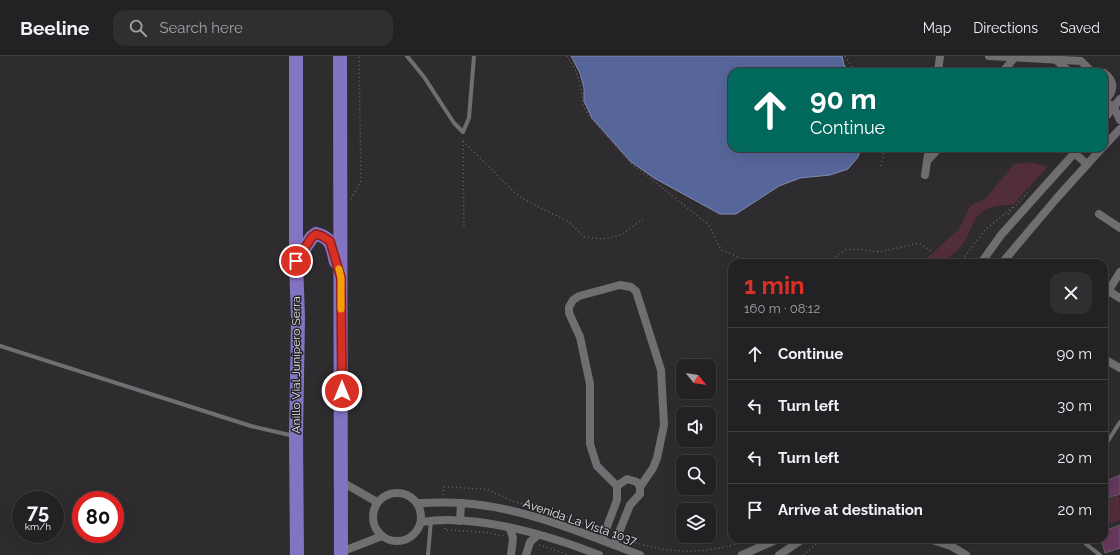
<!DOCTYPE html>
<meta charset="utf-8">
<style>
:root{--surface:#232124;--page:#2f2e31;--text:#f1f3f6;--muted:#a3a3a6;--line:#403e41;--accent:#d93025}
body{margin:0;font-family:Raleway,sans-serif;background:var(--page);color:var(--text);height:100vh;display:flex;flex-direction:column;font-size:15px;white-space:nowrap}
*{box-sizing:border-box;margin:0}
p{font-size:13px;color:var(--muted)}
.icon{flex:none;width:22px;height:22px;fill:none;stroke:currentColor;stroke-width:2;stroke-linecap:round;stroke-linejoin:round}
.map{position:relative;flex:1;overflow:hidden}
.details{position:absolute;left:728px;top:203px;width:380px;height:284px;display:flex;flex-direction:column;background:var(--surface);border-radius:12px;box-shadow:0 4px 16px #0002,0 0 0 1px var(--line)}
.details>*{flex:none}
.hud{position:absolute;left:728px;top:12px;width:380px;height:84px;border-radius:12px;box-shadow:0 4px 16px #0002,0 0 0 1px var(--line);background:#00695c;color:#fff;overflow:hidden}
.needle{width:26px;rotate:120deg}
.buttons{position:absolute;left:676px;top:303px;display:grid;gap:8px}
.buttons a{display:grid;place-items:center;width:40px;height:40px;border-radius:8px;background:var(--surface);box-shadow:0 4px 16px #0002,0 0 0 1px var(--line);font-size:20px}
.speed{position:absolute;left:12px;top:435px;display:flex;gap:8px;font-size:20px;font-weight:700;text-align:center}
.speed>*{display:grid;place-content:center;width:52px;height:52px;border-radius:50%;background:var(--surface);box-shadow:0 4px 16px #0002,0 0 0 1px var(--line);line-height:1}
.speed small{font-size:10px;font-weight:400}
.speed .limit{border:6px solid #d22;background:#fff;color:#111}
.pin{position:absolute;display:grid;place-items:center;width:34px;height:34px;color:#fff;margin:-17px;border:2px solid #fff;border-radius:50%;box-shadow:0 1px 4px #0007}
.me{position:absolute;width:44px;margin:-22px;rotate:0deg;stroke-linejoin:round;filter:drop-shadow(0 0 3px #0008)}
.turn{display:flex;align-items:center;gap:14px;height:84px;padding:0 16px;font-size:18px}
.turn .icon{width:52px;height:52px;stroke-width:2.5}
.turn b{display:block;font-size:28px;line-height:34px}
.round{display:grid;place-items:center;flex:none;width:42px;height:42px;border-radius:12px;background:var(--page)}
.head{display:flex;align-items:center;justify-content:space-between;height:68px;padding:0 16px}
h1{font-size:24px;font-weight:700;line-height:30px;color:var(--accent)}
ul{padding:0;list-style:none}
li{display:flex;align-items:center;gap:12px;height:52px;padding:0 16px;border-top:1px solid var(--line)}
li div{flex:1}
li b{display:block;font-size:15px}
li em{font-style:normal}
header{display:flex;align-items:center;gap:24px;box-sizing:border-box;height:56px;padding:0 20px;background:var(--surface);border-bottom:1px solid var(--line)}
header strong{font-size:19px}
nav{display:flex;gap:22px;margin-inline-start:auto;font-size:14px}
.search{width:280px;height:36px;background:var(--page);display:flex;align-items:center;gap:10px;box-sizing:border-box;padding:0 14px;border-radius:12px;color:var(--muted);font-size:15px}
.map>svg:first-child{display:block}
.green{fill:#522d3b}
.water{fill:#57669a;stroke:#828cb1}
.building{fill:#66385e;stroke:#666164}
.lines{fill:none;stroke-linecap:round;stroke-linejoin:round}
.path{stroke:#666367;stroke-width:1.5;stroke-dasharray:1 3;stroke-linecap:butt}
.lane{stroke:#716e72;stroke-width:4}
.street{stroke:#716e72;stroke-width:8}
.highway{stroke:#8373c3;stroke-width:14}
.route-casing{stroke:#8d1f18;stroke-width:10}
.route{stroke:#d93025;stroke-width:7}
.slow{stroke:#f59e0b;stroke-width:7}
.labels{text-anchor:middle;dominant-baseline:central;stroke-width:3;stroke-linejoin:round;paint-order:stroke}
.street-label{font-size:12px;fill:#e5e4e7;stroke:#252326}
</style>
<header>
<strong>Beeline</strong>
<div class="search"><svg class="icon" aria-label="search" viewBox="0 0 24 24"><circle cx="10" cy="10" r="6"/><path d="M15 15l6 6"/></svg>Search here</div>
<nav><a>Map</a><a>Directions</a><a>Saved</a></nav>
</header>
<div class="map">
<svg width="1120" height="499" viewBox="0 0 1120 499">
<rect width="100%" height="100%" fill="#2f2c30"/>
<g class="green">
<path d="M1031,106L1047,111L1013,149C961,148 981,179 951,200C948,202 945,206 941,207C935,208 928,207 922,207L959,173L970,150L986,142L1014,108Z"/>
<path d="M1119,439L1120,464L1104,470V445Z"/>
</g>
<path class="water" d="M571,0H842L844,9L849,16H732V92H861L858,101L848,113L830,119L800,122L779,130L736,158H720L654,122L630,105L592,62L584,45V32L580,17Z"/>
<g class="building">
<path d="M1120,419V438L1104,443V426Z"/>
<path d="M1120,469V492L1105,497L1101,483H1104V475Z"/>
</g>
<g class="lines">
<g class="path">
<path d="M567,0L575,13L581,32L583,49L589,60L632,108L709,169L721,194L736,200L746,207"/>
<path d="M845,0L855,16"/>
<path d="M463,85L513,135L525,144L569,166L584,181L602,183L621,179L643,163"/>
<path d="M463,85L464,171"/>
<path d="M881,110L884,97L882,92"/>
<path d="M351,143L361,126L359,0"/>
<path d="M1008,158L1030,134"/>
<path d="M825,207L846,194L856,193L880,196L919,187L932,196"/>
<path d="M960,207L985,174L1013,151"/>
<path d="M443,439L444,431L486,433L512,445L565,460L598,473"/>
<path d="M445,472V474L483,476L505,480"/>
<path d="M624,483C670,499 707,499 752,483"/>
<path d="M539,489L569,499"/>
<path d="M803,499L823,483"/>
</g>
<g class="lane">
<path d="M407,0L424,21L454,67L463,76L469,62L474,0"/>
<path d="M0,290L251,370L294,380"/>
<path d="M1104,391L1120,366"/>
<path d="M1084,483L1086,488L1100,499"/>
<path d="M428,499L431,464"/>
</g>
<g class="street">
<path d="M989,0L1081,5L1092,16"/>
<path d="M1056,4L1070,16"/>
<path d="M938,16L940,0"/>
<path d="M1003,16L1014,2"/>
<path d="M1104,17C1115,24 1115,37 1104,44"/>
<path d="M1104,45L1114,51L1120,64"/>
<path d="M1104,63L1120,43"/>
<path d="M1104,90L1120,73"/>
<path d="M1074,97L1087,108"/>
<path d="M927,105L939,92"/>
<path d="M925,119L929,92"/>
<path d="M1099,158L1120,172"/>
<path d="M981,207L1001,179L1079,92"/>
<path d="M1002,207L1056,143L1102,92"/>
<path d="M1104,232L1120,242"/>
<path d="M1104,242L1120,216"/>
<path d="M1104,303L1120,312"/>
<path d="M342,426L377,446"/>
<path d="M617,430L597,410L595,404L590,388V328L580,281L569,257V251L573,244L579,240L620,229L631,231L636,235L661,314L664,369L657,402L653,412L640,431"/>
<circle cx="397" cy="461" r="24"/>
<path d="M418,447C432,447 446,446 461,447C523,451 583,477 640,499"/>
<path d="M460,465L461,447"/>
<path d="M421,466C474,457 549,479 599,499"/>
<path d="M510,473L513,482L511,499"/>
<path d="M929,483L951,490L966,499"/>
<path d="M602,484L617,444V430L627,423L637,426L640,431V438L630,449L614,489"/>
<path d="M341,496L382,480"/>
<path d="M526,499L530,486L538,479"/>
<path d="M742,499L778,483"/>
<path d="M779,499L803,483"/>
</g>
<g class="highway">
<path d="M296,0V205L298,262L296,380L297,499"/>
<path d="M340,0L341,499"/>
<path d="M296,204L312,181L316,178C333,182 332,191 336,206"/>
</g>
</g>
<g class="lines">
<g class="route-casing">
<path id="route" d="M296,205L312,181L316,178L322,180L330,185L341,222L342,335"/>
</g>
<use href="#route" class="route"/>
<path class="slow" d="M339,213L341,222V253"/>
</g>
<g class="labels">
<g class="street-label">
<text transform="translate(296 309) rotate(-90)">Anillo Vial Junípero Serra</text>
<text transform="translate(580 466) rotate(19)">Avenida La Vista 1037</text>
</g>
</g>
</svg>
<div class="buttons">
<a><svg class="needle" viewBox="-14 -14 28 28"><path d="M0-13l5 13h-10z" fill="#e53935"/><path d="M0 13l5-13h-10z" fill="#a3a3a6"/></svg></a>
<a><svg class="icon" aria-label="sound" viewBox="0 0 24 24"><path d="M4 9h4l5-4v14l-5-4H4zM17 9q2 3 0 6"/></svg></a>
<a><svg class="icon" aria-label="search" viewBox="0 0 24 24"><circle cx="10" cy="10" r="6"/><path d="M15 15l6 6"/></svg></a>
<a><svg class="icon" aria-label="layers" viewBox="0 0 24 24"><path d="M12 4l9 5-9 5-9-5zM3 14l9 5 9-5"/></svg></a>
</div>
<div class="speed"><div>75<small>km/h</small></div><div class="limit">80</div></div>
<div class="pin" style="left:296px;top:205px;background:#d93025"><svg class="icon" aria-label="arrive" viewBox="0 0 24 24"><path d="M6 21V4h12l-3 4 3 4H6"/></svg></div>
<svg class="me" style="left:342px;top:335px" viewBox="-20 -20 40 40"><circle r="17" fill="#d93025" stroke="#fff" stroke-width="3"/><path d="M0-11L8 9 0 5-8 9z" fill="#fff"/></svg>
<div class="hud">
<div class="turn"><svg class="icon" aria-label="ahead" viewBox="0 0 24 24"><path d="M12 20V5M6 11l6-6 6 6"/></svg><div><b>90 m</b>Continue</div></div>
</div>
<section class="details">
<div class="head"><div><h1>1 min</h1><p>160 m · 08:12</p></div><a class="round"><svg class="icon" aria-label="close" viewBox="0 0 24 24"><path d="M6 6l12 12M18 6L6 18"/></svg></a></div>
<ul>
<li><svg class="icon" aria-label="ahead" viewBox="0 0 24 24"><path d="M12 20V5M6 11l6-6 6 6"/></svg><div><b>Continue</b></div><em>90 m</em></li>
<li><svg class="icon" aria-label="left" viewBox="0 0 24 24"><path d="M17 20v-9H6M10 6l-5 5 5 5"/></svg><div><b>Turn left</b></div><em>30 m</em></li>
<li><svg class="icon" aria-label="left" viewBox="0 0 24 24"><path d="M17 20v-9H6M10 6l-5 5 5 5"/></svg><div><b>Turn left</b></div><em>20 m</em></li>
<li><svg class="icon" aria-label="arrive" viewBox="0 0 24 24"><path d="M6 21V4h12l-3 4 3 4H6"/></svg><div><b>Arrive at destination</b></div><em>20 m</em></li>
</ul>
</section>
</div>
